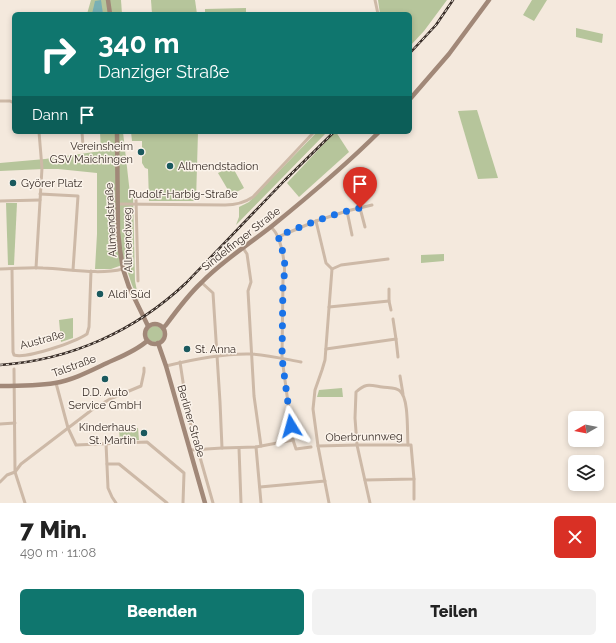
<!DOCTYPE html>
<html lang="de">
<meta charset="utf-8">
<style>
:root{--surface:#fff;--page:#f2f2f2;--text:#222;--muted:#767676;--accent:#0f766e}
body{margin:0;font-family:Raleway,sans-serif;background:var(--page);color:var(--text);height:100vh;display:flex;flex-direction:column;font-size:15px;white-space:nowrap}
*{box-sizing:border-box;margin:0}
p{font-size:13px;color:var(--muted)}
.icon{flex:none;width:22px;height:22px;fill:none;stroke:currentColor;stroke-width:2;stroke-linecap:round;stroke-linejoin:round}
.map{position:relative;height:503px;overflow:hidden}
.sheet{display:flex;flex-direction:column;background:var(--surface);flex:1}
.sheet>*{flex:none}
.top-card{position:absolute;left:12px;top:12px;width:400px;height:122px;border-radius:6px;box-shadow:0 2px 6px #0003;background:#0f766e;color:#fff;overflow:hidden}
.needle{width:26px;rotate:261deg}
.tools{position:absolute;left:568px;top:411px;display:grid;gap:8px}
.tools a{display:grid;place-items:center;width:36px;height:36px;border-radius:6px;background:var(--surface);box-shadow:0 2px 6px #0003;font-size:20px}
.pin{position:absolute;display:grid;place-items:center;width:34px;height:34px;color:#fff;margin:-41px -17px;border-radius:50% 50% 50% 0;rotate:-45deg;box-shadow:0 0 4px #0007}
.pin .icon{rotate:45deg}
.me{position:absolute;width:44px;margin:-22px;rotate:352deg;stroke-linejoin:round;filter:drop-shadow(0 0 3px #0008)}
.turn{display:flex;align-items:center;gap:14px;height:84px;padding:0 20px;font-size:18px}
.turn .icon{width:52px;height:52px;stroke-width:2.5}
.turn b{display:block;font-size:28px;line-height:34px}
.then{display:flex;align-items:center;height:38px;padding:0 20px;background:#0003;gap:8px;font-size:15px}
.round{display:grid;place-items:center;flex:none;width:42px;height:42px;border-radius:6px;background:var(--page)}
.summary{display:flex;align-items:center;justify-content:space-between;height:68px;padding:0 20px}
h1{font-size:24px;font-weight:800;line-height:30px}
.cta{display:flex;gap:8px;margin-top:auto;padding:8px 20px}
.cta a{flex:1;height:46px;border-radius:6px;background:var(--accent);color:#fff;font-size:16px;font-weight:800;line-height:46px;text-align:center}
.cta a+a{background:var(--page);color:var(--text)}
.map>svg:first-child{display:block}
.green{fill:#b6c59b}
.water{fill:#79b0b4}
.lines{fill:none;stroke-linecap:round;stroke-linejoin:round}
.street{stroke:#cdb9a7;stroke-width:3}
.secondary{stroke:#a18878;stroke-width:4.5}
.rail-casing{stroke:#392e28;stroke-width:2.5}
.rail{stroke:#fbf3ea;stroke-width:1;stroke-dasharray:3;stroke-linecap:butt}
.route{stroke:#1a73e8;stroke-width:7;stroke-dasharray:0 12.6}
.poi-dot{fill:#1a595e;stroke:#fbf3ea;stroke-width:1.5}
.labels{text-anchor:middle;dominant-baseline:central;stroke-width:3;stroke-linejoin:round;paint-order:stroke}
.poi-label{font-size:11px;fill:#392e28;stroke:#fbf3ea;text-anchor:start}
.street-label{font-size:11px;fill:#392e28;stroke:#fbf3ea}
</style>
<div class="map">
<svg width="616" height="503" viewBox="0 0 616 503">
<rect width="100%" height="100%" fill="#f4e9dd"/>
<g class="green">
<path d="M91,0H121L122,14H87Z"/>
<path d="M151,0H195L197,14H152Z"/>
<path d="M378,0H447L424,31L410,46V14H380Z"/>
<path d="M532,0H547L534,21L523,15Z"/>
<path d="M246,8V14H205V9Z"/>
<path d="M576,28L603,34L602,43L576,37Z"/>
<path d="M477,110L498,178L478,179L458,111Z"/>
<path d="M100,132H123L130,194H133L135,281L139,301L132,285L125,264L111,269H95L97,234V173L58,169H44L0,171V163L45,159L101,151Z"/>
<path d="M131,132H198L196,201H149L148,169L145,168L142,163V141H132Z"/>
<path d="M317,132H327L236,225L239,217V207L249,202Z"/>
<path d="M335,132H336L349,152L299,197L287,183Z"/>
<path d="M232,166L244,188L231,195L218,173Z"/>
<path d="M6,203H17L14,265H8Z"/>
<path d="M444,254V261L421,263V255Z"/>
<path d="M73,318V338L61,342L59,320Z"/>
<circle cx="155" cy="334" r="8"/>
<path d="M342,388L343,397H317L319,390Z"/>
<path d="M138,428L139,440L120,441L119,430Z"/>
</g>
<path class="water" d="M101,0L103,14H92L95,1Z"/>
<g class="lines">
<g class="street">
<path d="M375,0L378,14"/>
<path d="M0,101H10L14,103"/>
<path d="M82,132L83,146"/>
<path d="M350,178L360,208L365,227"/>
<path d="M40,194L78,196L73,270"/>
<path d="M136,199L138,281"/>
<path d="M0,201L40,200"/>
<path d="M118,204L225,205C236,205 244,203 253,197L314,132"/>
<path d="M347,211L352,235"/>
<path d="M316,221L326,263L332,269"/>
<path d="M271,227C274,230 277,234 278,238C282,246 287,271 283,279L282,358L293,440L296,449L311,447"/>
<path d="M278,237L316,221L347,211L372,205"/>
<path d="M243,248L247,254L251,282L248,291L254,396L261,446"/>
<path d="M36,268L42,168L39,132"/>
<path d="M0,269C14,269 29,267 43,268C69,269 98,275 123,269"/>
<path d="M12,269L13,352L14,355C27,359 75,342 87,334L89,327L91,271"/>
<path d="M201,282L213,293L220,402L222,448"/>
<path d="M389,289V301L391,310"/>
<path d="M329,307L389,301"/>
<path d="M393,319L396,339"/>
<path d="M326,349L396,339L398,357"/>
<path d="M180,362L188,415L213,503"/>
<path d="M166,366C194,359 223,353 252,354C268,355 285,359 301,362"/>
<path d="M14,369L15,472L25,503"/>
<path d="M400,376L403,394"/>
<path d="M56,383L68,428L76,445L147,442L184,473L183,503"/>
<path d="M0,424L15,423"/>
<path d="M106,443L108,488L112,497L116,503"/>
<path d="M318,446L357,445H411L414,479L365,480"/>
<path d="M256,447L261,503"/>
<path d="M239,448L241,503"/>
<path d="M191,450L222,448L256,447L293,440"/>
<path d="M107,464H119L167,503"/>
<path d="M414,479V499"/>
<path d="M0,482L7,475L15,472L21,464L93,409L110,399L141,386L144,372V368"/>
<path d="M260,487L325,481"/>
<path d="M329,503L318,446L313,409L315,390L322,370L325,360L332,269L341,265L388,259"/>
<path d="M370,503L357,445L355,418L356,392C366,383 369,385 382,387C387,388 396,387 400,391C409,398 407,433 408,445"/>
</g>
<g class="secondary">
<path d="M108,0L110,14"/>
<path d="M410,99L449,54L489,0"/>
<path d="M117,132L118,232L120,250L123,269L129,287L148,326"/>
<circle cx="155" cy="334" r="10"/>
<path d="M163,328L166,325C177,310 188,295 201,283C222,261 248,245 272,226C309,196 345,166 379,132"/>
<path d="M158,343L166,366L205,503"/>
<path d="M0,386C18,386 37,386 55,383C73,380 90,371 107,363C120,357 136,351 147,341"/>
</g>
<g class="rail-casing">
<g id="rail">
<path d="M410,53L436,25L453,0"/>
<path d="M0,365C71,360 135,331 186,283L285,180L334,132"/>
</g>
</g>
<use href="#rail" class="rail"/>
</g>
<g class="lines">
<path class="route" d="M291,426L282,358L283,279C288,269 282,247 278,236C305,225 331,214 360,208"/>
</g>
<g class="poi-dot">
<circle cx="141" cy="152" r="4"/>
<circle cx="170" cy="166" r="4"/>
<circle cx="13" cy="183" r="4"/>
<circle cx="100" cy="294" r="4"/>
<circle cx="187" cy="349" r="4"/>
<circle cx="105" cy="379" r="4"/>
<circle cx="144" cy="433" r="4"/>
</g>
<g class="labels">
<g class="poi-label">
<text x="133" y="146" text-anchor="end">Vereinsheim<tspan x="133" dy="13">GSV Maichingen</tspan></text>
<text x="178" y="166">Allmendstadion</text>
<text x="21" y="183">Györer Platz</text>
<text x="108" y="294">Aldi Süd</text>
<text x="195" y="349">St. Anna</text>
<text x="105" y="392" text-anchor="middle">D.D. Auto<tspan x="105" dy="13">Service GmbH</tspan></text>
<text x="136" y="427" text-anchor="end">Kinderhaus<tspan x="136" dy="13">St. Martin</tspan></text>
</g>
<g class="street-label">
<text x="183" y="194">Rudolf-Harbig-Straße</text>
<text transform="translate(111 220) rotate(-93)">Allmendstraße</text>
<text transform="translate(241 239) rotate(-38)">Sindelfinger Straße</text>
<text transform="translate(128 240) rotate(-91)">Allmendweg</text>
<text transform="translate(42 340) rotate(-15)">Austraße</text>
<text transform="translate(74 366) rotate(-20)">Talstraße</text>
<text transform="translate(191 421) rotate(74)">Berliner Straße</text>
<text transform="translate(364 437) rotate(-1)">Oberbrunnweg</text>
</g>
</g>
</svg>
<div class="tools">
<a><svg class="needle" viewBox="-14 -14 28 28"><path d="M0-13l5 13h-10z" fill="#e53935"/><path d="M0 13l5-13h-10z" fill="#767676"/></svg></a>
<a><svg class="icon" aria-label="layers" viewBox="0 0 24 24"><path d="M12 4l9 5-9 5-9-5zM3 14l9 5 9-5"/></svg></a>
</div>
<div class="pin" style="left:360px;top:208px;background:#d93025"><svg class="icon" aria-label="arrive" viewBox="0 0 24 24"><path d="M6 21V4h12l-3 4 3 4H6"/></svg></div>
<svg class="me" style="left:291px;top:426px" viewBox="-20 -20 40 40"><path d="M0-17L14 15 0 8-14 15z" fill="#1a73e8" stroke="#fff" stroke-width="4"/></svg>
<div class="top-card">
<div class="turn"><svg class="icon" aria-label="right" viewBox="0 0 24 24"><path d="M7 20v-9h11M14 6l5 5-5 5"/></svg><div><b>340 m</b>Danziger Straße</div></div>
<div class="then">Dann<svg class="icon" aria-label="arrive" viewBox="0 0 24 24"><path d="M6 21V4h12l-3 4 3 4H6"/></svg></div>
</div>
</div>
<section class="sheet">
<div class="summary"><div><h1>7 Min.</h1><p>490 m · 11:08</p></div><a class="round" style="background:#d93025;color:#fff"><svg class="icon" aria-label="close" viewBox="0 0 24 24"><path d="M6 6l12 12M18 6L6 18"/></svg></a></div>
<div class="cta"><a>Beenden</a><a>Teilen</a></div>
</section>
